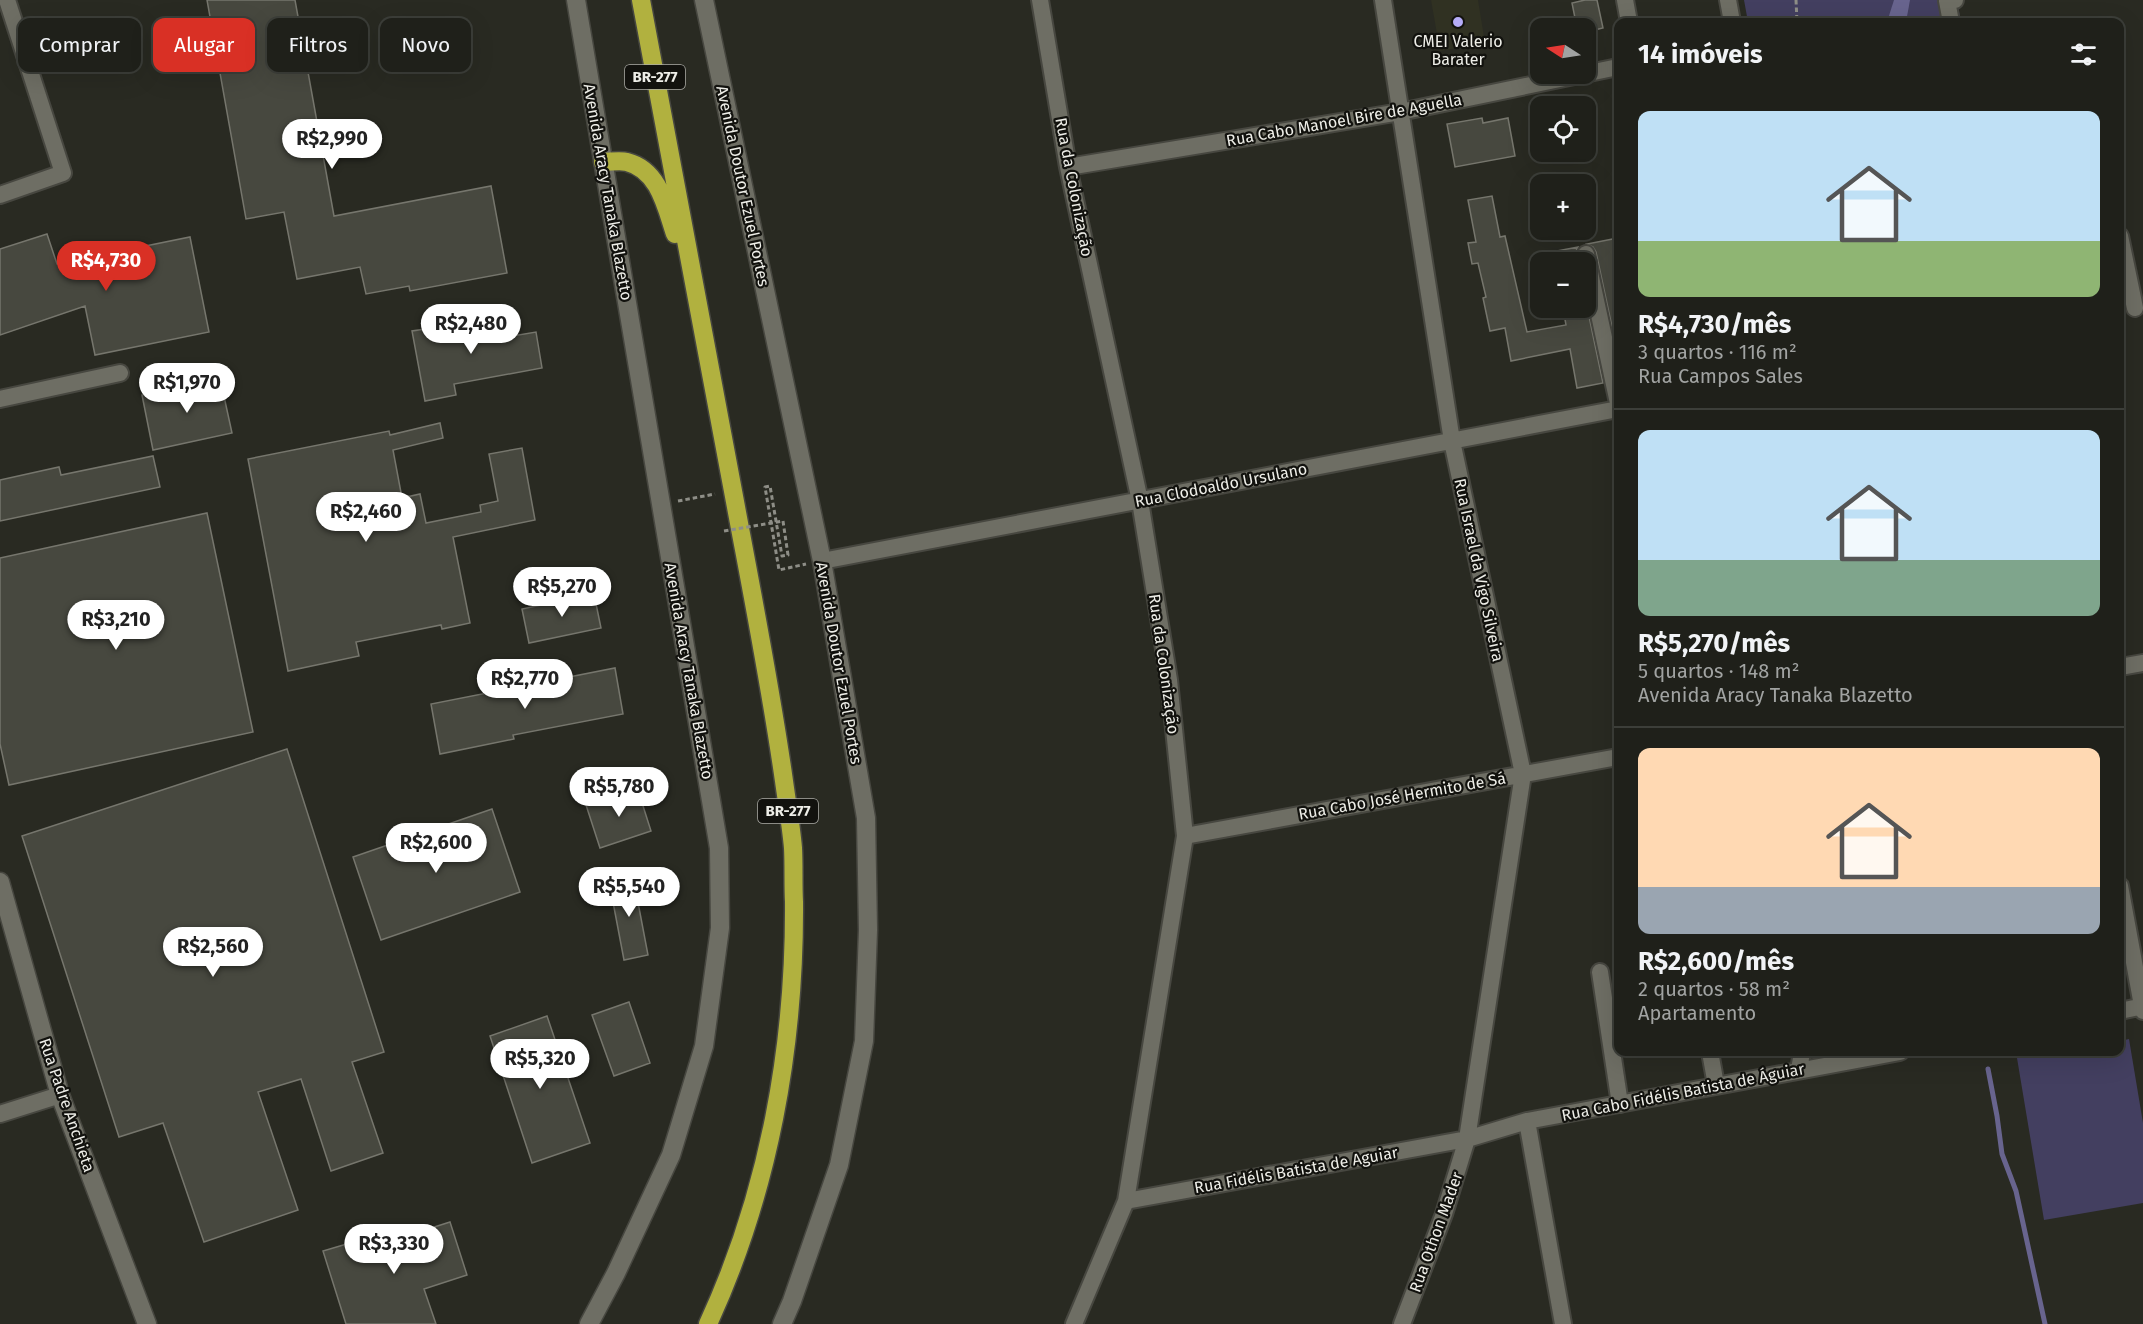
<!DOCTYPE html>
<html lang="pt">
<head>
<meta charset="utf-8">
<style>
	:root { --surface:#1f201a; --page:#2c2d27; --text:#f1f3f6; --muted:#a1a3a2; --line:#3c3e39; --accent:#d93025 }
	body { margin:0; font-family:"Fira Sans",sans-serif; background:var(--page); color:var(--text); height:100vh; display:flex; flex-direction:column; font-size:22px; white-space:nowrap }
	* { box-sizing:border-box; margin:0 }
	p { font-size:20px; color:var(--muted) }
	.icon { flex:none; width:33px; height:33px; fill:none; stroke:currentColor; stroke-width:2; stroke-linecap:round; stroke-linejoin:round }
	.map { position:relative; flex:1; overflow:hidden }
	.drawer { position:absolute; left:1614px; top:18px; width:510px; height:1038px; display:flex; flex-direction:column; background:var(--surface); border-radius:12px; box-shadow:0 6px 24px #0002,0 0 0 2px var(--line) }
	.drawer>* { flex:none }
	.top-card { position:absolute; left:18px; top:18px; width:570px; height:54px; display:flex; gap:12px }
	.needle { width:39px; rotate:282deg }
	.tools { position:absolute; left:1530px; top:18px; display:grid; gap:12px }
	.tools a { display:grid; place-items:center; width:66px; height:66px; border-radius:12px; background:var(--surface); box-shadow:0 6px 24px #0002,0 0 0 2px var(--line); font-size:30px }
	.price { position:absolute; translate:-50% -51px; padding:0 14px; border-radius:21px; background:#fff; color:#222; font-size:20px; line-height:39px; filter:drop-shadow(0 2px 3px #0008) }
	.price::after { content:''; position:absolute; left:50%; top:36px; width:18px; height:14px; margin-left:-9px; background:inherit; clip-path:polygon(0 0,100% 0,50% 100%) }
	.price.selected { background:var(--accent); color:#fff }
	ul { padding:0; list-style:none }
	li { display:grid; align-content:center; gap:12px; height:318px; padding:0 24px }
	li+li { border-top:2px solid var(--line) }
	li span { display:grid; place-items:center; height:186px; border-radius:12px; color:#555 }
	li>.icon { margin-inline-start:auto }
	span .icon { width:108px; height:108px; fill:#fffc; stroke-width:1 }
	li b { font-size:26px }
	h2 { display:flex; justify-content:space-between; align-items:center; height:72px; padding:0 24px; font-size:26px }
	.pill { padding:0 21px; border-radius:12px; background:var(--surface); box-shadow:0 6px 24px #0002,0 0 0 2px var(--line); font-size:21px; line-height:54px }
	.pill.selected { background:var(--accent); color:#fff }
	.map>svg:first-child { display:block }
	.built { fill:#303122 }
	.green { fill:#433f60 }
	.water { fill:#68648e }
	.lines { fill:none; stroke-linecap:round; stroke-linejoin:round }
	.stream { stroke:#68648e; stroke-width:5 }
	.building { fill:#47483f; stroke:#76766d; stroke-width:1.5 }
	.street-casing { stroke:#474740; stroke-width:20 }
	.secondary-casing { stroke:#474740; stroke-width:21 }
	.highway-casing { stroke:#474740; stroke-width:21 }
	.path { stroke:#8e8e87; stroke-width:3; stroke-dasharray:4.5 3; stroke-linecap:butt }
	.street { stroke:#6e6e64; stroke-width:16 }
	.secondary { stroke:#6e6e64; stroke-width:18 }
	.highway { stroke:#b1b13f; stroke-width:18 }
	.path-bridge { stroke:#8e8e87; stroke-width:3; stroke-dasharray:4.5 3; stroke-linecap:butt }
	.poi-dot { fill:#b5acf8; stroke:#12120e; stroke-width:2 }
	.labels { text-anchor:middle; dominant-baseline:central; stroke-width:4.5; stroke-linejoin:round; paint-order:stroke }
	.shield { fill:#12120e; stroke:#acaca7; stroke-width:1.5 }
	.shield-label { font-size:15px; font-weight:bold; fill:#eeeee8 }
	.poi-label { font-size:16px; fill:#eeeee8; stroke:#12120e }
	.street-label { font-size:16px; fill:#eeeee8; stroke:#12120e }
</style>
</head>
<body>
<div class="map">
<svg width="2143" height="1324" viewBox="0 0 2143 1324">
	<rect width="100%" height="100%" fill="#292a22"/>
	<!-- built -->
	<path class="built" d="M1431,0H1478L1485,43L1440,51Z"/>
	<!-- green -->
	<path class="green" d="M1744,0H1957L1961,22H1748Z
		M2129,1039L2143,1123V1203L2044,1220L2017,1058L2055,1052H2120V1041Z"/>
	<!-- water -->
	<path class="water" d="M1894,0H1910L1906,22H1887Z"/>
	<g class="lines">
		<!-- stream -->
		<path class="stream" d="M1988,1069L1997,1116L2002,1154L2016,1191L2045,1324"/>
	</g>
	<!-- building -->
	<path class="building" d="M207,0H295L334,216L491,186L507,273L410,291L409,286L366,294L360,267L297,279L284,212L246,219Z
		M1585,0H1597L1603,28L1586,32V28H1577L1572,3Z
		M1482,118L1483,123L1508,118L1515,156L1455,167L1447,124Z
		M1492,196L1500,237L1505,236L1527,332L1566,325L1563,308H1586V302L1603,383L1577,388L1570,349L1511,361L1505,328L1490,331L1483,298L1486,297L1478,263L1472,264L1468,243L1476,242L1468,200Z
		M47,234L57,264L190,237L209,332L95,355L85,306L0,335V249Z
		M1618,238V355L1596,252L1593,247L1587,244Z
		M1578,247L1576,251L1577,262H1536L1535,255Z
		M502,318L506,337L536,332L542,368L454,384L456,395L425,401L412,331Z
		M220,378L232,433L153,450L142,395Z
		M440,423L443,438L393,450L402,498L420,494L426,523L481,512L480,505L498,501L489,454L522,448L535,520L453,537L470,623L442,629L441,625L356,642L359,656L288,671L248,459L389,431L390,435Z
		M153,456L160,487L0,521V480L59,467L61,475Z
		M207,513L253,732L9,785L0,744V558Z
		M594,594L601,628L529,643L522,609Z
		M615,668L623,714L513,735L514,739L440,754L431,704Z
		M287,749L384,1052L352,1062L383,1153L331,1171L301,1079L258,1092L298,1210L204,1242L163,1123L119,1137L22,836Z
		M637,787L651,831L600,848L586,805Z
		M492,809L520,892L381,940L353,857Z
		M633,876L648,955L624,960L609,881Z
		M629,1002L650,1063L614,1076L592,1015Z
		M547,1016L590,1143L532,1163L490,1036Z
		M450,1222L467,1275L424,1289L436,1324H346L323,1251L404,1227L406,1236Z"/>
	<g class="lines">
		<!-- street casing -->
		<g class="street-casing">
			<path id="street" d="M1040,0L1068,167L1140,501L1169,680L1185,836L1126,1201L1074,1324
				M1383,0L1452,441L1523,774L1467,1139L1444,1214L1402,1324
				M1625,0L1629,22
				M1728,0L1732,22
				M1951,22L1947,1L1955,0
				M1068,167L1400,112L1618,67
				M0,195L63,173L7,0
				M2120,236L2135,308
				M1586,254L1618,403
				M0,399L120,373
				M822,561L1618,409
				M2120,667L2143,663
				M1185,836L1618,757
				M2120,886L2143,1011
				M1600,972L1620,1104
				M2120,1011L2143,1006
				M1710,1052L1716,1085
				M1799,1070L1802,1052
				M0,1114L60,1095
				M1527,1121L1563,1324
				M1126,1201L1467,1139L1527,1121L1900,1052"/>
		</g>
		<!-- secondary casing -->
		<g class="secondary-casing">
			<path id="secondary" d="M576,0L719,848L720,928L704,1046L671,1155L616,1273L589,1324
				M704,0L822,561L866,818L868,930L864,1041L839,1165L792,1301L782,1324
				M0,882L60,1095L147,1324"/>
		</g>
		<!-- highway casing -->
		<g class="highway-casing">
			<path id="highway" d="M641,0C672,169 705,338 736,507C753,598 771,689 784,781C787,803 791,825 793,848C794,866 793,884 794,902C795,1046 769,1192 708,1324
				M603,162C611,162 620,160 627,162C659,170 666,207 675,234"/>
		</g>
		<!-- path -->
		<path class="path" d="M1796,0L1797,22
			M678,501L715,494
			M783,521L788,555L782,556L770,486L765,487L779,570L806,564"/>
		<!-- street -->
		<use href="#street" class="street"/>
		<!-- secondary -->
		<use href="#secondary" class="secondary"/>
		<!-- highway -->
		<use href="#highway" class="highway"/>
		<!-- path-bridge -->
		<path class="path-bridge" d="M724,531L783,521"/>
	</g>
	<!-- markers -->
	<circle class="poi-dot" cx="1458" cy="22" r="6"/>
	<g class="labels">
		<!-- shield labels -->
		<g class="shield">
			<rect x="625" y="65" width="60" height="24" rx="4.5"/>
			<rect x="758" y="799" width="60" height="24" rx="4.5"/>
		</g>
		<g class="shield-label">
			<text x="655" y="77">BR-277</text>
			<text x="788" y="811">BR-277</text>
		</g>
		<!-- poi labels -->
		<g class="poi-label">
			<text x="1458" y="41">CMEI Valerio<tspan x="1458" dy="18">Barater</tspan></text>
		</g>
		<!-- street labels -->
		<g class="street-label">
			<text transform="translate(1344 120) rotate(-10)">Rua Cabo Manoel Bire de Aguella</text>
			<text transform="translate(743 186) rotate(78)">Avenida Doutor Ezuel Portes</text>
			<text transform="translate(1074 187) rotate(79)">Rua da Colonização</text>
			<text transform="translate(608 192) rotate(80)">Avenida Aracy Tanaka Blazetto</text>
			<text transform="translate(1221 485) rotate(-11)">Rua Clodoaldo Ursulano</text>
			<text transform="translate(1479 570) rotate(78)">Rua Israel da Vigo Silveira</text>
			<text transform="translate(839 663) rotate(80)">Avenida Doutor Ezuel Portes</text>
			<text transform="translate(1164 664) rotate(82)">Rua da Colonização</text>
			<text transform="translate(689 671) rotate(80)">Avenida Aracy Tanaka Blazetto</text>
			<text transform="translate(1402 796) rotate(-10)">Rua Cabo José Hermito de Sá</text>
			<text transform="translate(1683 1092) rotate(-11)">Rua Cabo Fidélis Batista de Águiar</text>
			<text transform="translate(67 1105) rotate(71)">Rua Padre Anchieta</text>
			<text transform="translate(1296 1170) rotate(-10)">Rua Fidélis Batista de Aguiar</text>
			<text transform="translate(1436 1232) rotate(-70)">Rua Othon Mader</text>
		</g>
	</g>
</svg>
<div class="tools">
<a><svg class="needle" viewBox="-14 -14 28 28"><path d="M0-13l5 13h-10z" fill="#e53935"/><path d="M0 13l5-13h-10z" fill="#a1a3a2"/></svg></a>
<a><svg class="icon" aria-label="locate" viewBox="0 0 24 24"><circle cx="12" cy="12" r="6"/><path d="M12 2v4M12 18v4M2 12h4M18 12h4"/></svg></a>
<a>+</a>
<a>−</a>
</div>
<b class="price" style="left:332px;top:170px">R$2,990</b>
<b class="price selected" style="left:106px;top:292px">R$4,730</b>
<b class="price" style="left:471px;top:355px">R$2,480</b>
<b class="price" style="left:187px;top:414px">R$1,970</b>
<b class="price" style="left:366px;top:543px">R$2,460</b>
<b class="price" style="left:562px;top:618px">R$5,270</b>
<b class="price" style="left:116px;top:651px">R$3,210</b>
<b class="price" style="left:525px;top:710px">R$2,770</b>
<b class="price" style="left:619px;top:818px">R$5,780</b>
<b class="price" style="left:436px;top:874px">R$2,600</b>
<b class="price" style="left:629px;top:918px">R$5,540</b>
<b class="price" style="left:213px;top:978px">R$2,560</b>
<b class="price" style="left:540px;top:1090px">R$5,320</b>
<b class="price" style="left:394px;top:1275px">R$3,330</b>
<div class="top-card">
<a class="pill">Comprar</a>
<a class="pill selected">Alugar</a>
<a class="pill">Filtros</a>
<a class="pill">Novo</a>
</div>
<section class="drawer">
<h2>14 imóveis<svg class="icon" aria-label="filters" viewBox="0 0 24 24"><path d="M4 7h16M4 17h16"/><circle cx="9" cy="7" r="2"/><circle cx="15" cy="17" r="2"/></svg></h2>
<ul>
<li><span style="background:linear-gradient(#bfe0f5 70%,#8fb573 0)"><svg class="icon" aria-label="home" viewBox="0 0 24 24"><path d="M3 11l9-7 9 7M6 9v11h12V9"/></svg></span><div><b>R$4,730/mês</b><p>3 quartos · 116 m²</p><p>Rua Campos Sales</p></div></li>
<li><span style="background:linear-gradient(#bfe0f5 70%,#7fa58c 0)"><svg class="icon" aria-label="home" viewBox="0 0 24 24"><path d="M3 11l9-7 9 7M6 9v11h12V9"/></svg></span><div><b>R$5,270/mês</b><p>5 quartos · 148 m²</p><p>Avenida Aracy Tanaka Blazetto</p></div></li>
<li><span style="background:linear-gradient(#ffd9b3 75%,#9aa5b1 0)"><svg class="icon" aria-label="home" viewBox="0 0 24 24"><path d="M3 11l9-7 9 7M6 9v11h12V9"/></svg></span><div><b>R$2,600/mês</b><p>2 quartos · 58 m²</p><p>Apartamento</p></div></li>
</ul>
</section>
</div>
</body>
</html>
